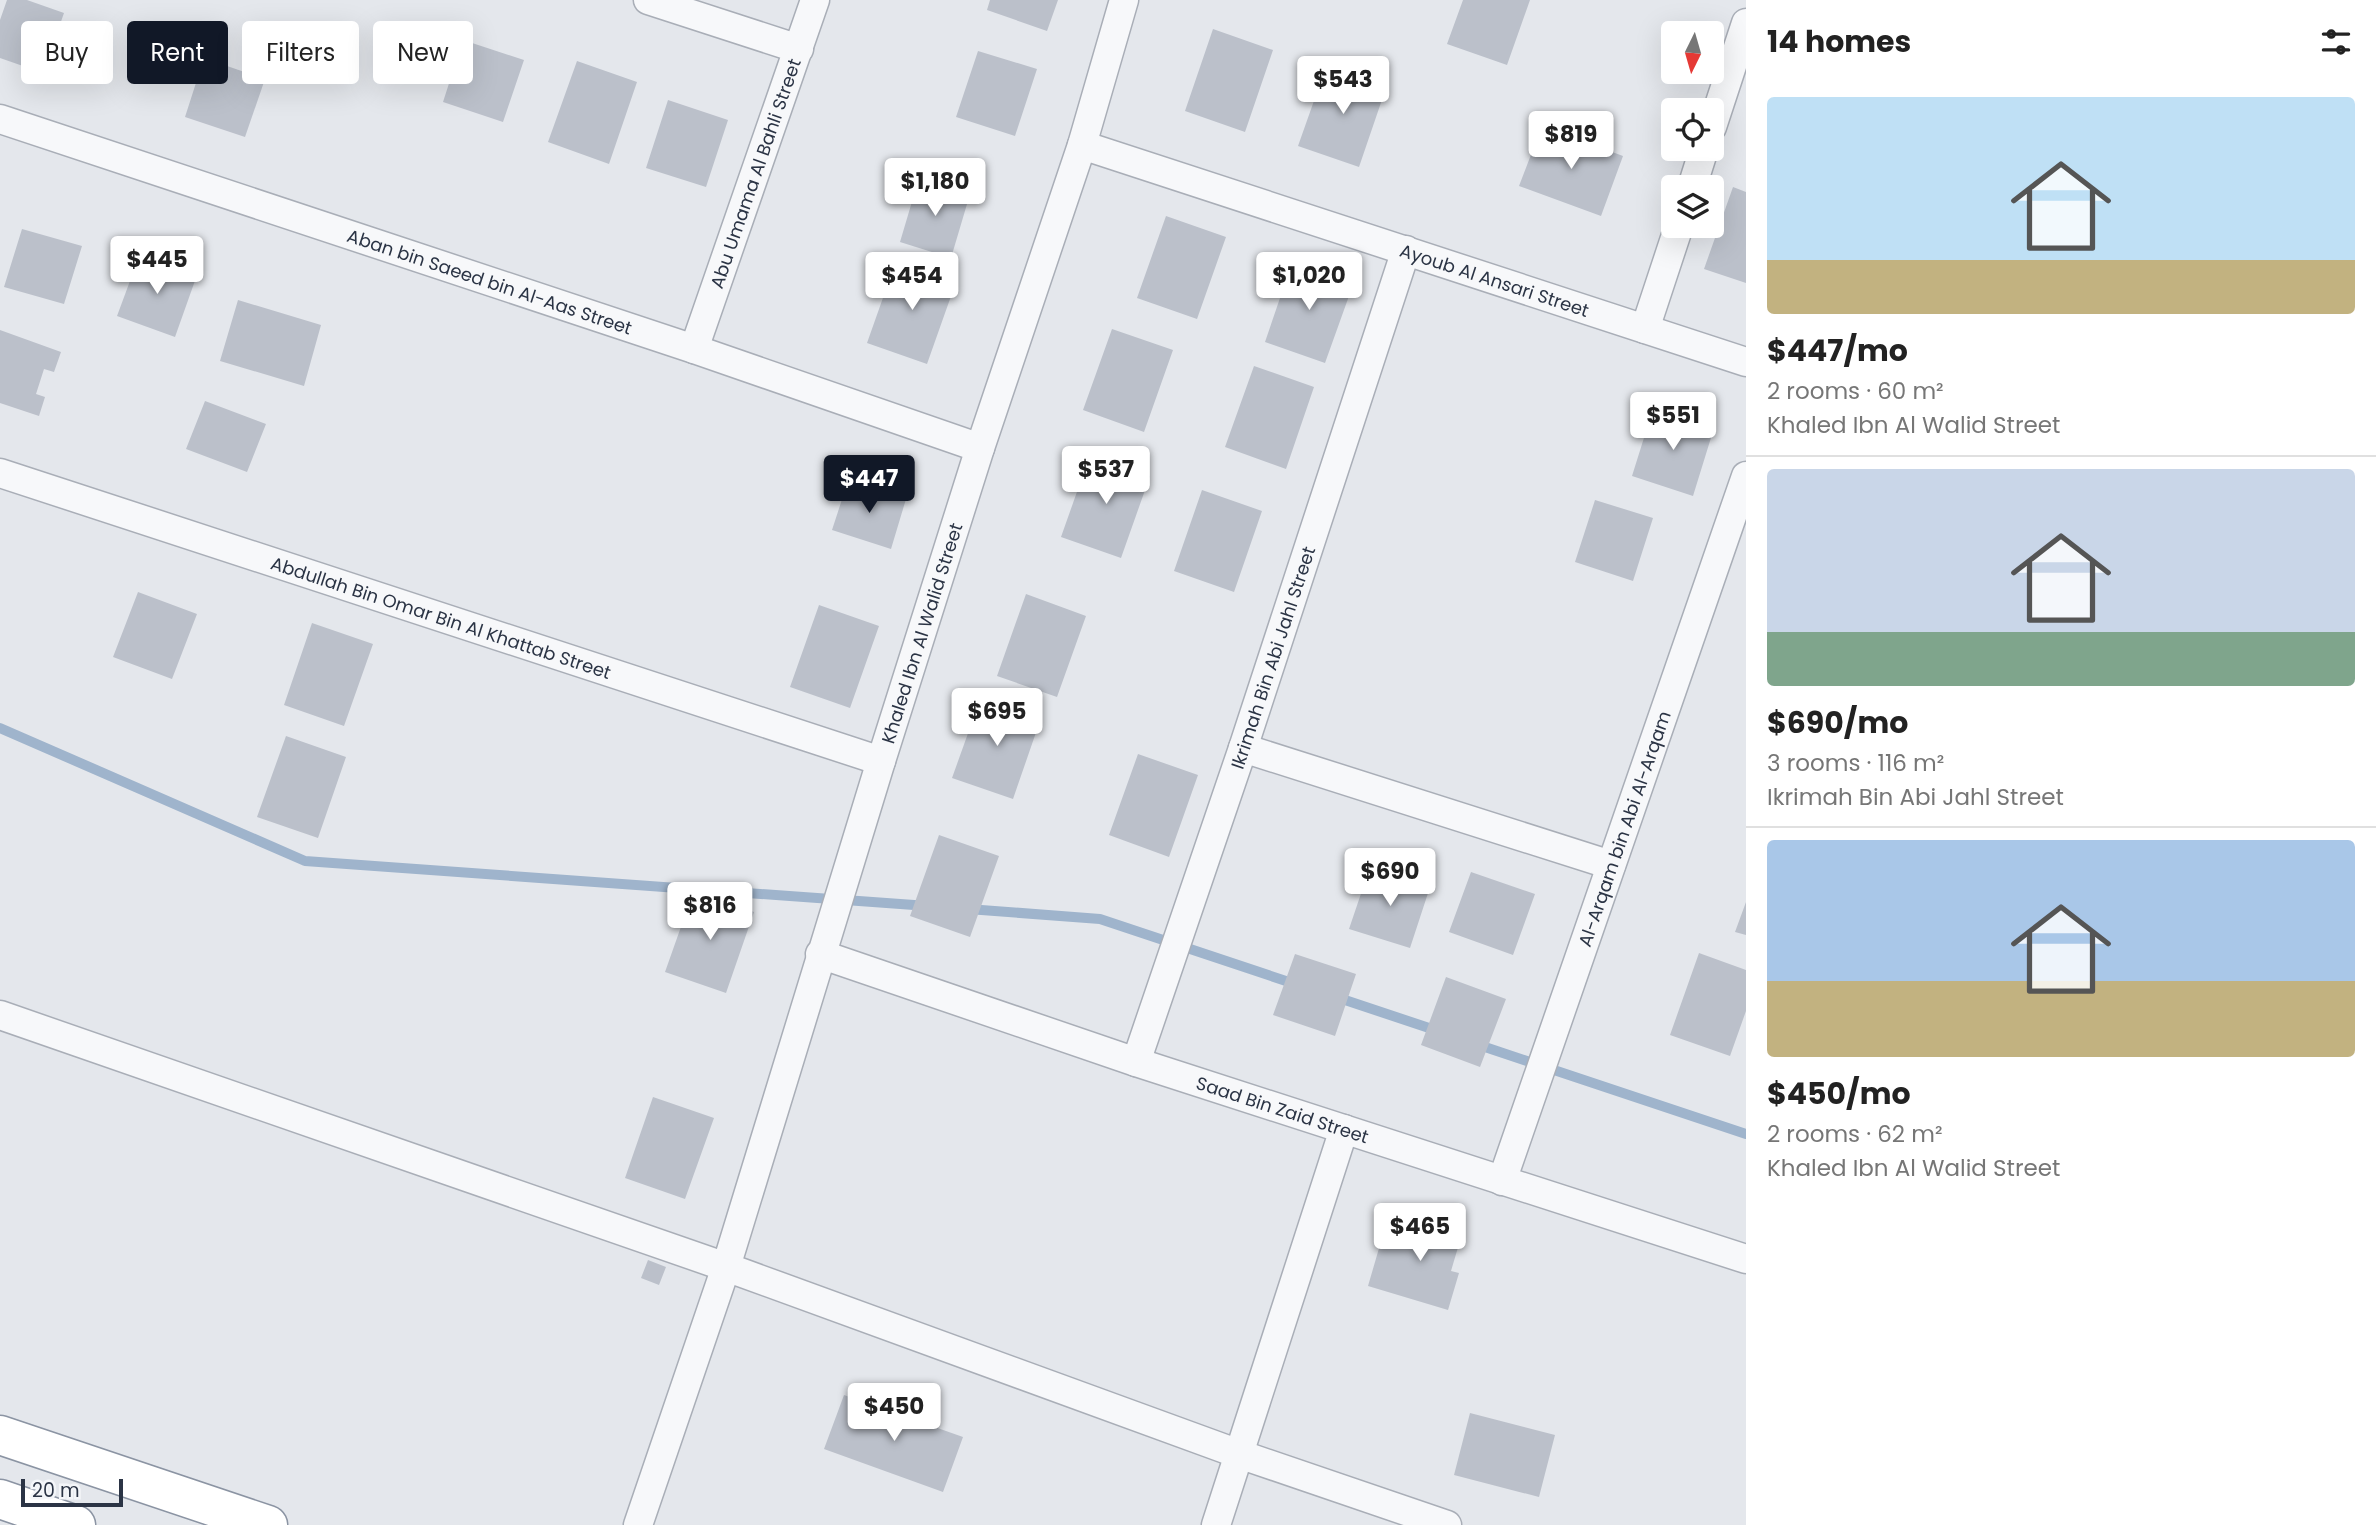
<!DOCTYPE html>
<html lang="en">
<head>
<meta charset="utf-8">
<style>
	:root { --surface:#fff; --page:#f6f6f6; --text:#222; --muted:#767676; --line:#e0e0e0; --accent:#111827 }
	body { margin:0; font-family:Poppins,sans-serif; background:var(--page); color:var(--text); height:100vh; display:flex; flex-direction:column; font-size:26px; white-space:nowrap }
	* { box-sizing:border-box; margin:0 }
	p { font-size:23px; color:var(--muted) }
	.icon { flex:none; width:38px; height:38px; fill:none; stroke:currentColor; stroke-width:2; stroke-linecap:round; stroke-linejoin:round }
	.map { position:relative; flex:1; overflow:hidden }
	.drawer { display:flex; flex-direction:column; background:var(--surface); width:630px }
	.drawer>* { flex:none }
	.hud { position:absolute; left:21px; top:21px; width:665px; height:63px; display:flex; gap:14px }
	.needle { width:46px; rotate:185deg }
	.fabs { position:absolute; left:1661px; top:21px; display:grid; gap:14px }
	.fabs a { display:grid; place-items:center; width:63px; height:63px; border-radius:7px; background:var(--surface); box-shadow:0 7px 28px #0002; font-size:35px }
	.scale { position:absolute; left:21px; bottom:18px; width:102px; box-sizing:border-box; padding-left:7px; border:4px solid #2b3445; border-top:0; font-size:19px; line-height:24px; white-space:nowrap; color:#2b3445; -webkit-text-stroke:5px #f4f6f9; paint-order:stroke }
	.price { position:absolute; translate:-50% -60px; padding:0 16px; border-radius:7px; background:#fff; color:#222; font-size:23px; line-height:46px; filter:drop-shadow(0 2px 4px #0008) }
	.price::after { content:''; position:absolute; left:50%; top:42px; width:21px; height:16px; margin-left:-10px; background:inherit; clip-path:polygon(0 0,100% 0,50% 100%) }
	.price.on { background:var(--accent); color:#fff }
	ul { padding:0; list-style:none }
	li { display:grid; align-content:center; gap:14px; height:371px; padding:0 21px }
	li+li { border-top:2px solid var(--line) }
	li span { display:grid; place-items:center; height:217px; border-radius:7px; color:#555 }
	li>.icon { margin-inline-start:auto }
	span .icon { width:126px; height:126px; fill:#fffc; stroke-width:1 }
	li b { font-size:30px }
	h2 { display:flex; justify-content:space-between; align-items:center; height:84px; padding:0 21px; font-size:30px }
	.chip { padding:0 24px; border-radius:7px; background:var(--surface); box-shadow:0 7px 28px #0002; font-size:24px; line-height:63px }
	.chip.on { background:var(--accent); color:#fff }
	main { display:flex; flex:1; min-height:0 }
	.map>svg:first-child { display:block }
	.lines { fill:none; stroke-linecap:round; stroke-linejoin:round }
	.stream { stroke:#9fb4cc; stroke-width:10 }
	.building { fill:#bbc0ca }
	.street-casing { stroke:#a9aeb7; stroke-width:31 }
	.highway-casing { stroke:#8b94a3; stroke-width:41 }
	.street { stroke:#f7f8fa; stroke-width:28 }
	.highway { stroke:#fff; stroke-width:38 }
	.labels { text-anchor:middle; dominant-baseline:central; stroke-width:5; stroke-linejoin:round; paint-order:stroke }
	.street-label { font-size:18px; fill:#2b3445; stroke:#f4f6f9 }
</style>
</head>
<body>
<main>
<div class="map">
<svg width="1746" height="1525" viewBox="0 0 1746 1525">
	<rect width="100%" height="100%" fill="#e4e7ec"/>
	<g class="lines">
		<!-- stream -->
		<path class="stream" d="M0,728L305,861L928,906
			M968,909L1100,919L1298,985
			M1333,996L1441,1032
			M1476,1044L1746,1134"/>
	</g>
	<!-- building -->
	<path class="building" d="M7,0H27L64,13L43,73L0,58V20Z
		M990,0H1058L1047,31L987,10Z
		M1463,0H1530L1507,65L1447,44Z
		M1213,29L1273,50L1245,132L1185,111Z
		M463,40L524,60L503,122L443,102Z
		M978,51L1037,69L1015,136L956,117Z
		M204,58L265,79L245,137L185,117Z
		M577,61L637,82L609,164L548,142Z
		M1327,64L1387,85L1359,167L1298,146Z
		M668,100L728,120L706,187L646,168Z
		M1542,126L1623,156L1601,216L1519,186Z
		M919,178L970,194L951,258L900,242Z
		M1733,187L1746,192V283L1704,269Z
		M1166,216L1226,237L1197,319L1137,298Z
		M22,229L82,246L64,304L4,287Z
		M140,254L197,275L175,337L117,316Z
		M1293,260L1354,282L1325,363L1265,342Z
		M896,261L956,282L927,364L867,343Z
		M238,300L321,325L304,386L220,361Z
		M1112,329L1173,350L1144,432L1083,410Z
		M0,330L61,352L54,372L44,369L36,394L45,397L39,416L0,403Z
		M1254,366L1314,387L1286,469L1225,447Z
		M205,401L266,424L247,472L186,449Z
		M1653,409L1714,428L1693,496L1632,476Z
		M1090,455L1150,476L1121,558L1061,537Z
		M848,481L906,499L891,549L832,530Z
		M1202,490L1262,511L1234,592L1174,571Z
		M1595,500L1653,518L1633,581L1575,562Z
		M138,592L197,614L172,679L113,657Z
		M1026,594L1086,616L1057,697L997,676Z
		M819,605L879,626L850,708L790,687Z
		M312,623L373,644L344,726L284,705Z
		M981,697L1041,718L1013,799L952,778Z
		M286,736L346,757L318,838L257,817Z
		M1138,754L1198,775L1169,857L1109,835Z
		M939,835L999,856L970,937L910,916Z
		M1370,867L1430,887L1410,948L1349,929Z
		M1471,872L1535,894L1513,955L1449,932Z
		M694,890L754,912L726,993L665,972Z
		M1746,902V935L1735,932Z
		M1699,953L1746,970V1011L1730,1056L1670,1035Z
		M1295,954L1356,974L1335,1036L1273,1015Z
		M1446,977L1506,999L1480,1067L1421,1045Z
		M653,1097L714,1118L685,1199L625,1178Z
		M1433,1217L1464,1227L1451,1271L1459,1273L1448,1310L1368,1286L1382,1238L1393,1241L1397,1228L1408,1231L1412,1220L1430,1226Z
		M648,1260L666,1267L659,1285L641,1278Z
		M844,1395L963,1437L943,1492L824,1449Z
		M1470,1413L1555,1435L1539,1497L1454,1475Z"/>
	<g class="lines">
		<!-- street casing -->
		<g class="street-casing">
			<g id="street">
				<path d="M648,0L799,49"/>
				<path id="s1" d="M0,119L694,349L980,448"/>
				<path d="M1712,127L1746,23"/>
				<path id="s2" d="M1082,145L1746,362"/>
				<path d="M1692,187L1704,149"/>
				<path d="M1645,329L1679,226"/>
				<path id="s3" d="M694,349L815,0"/>
				<path id="s4" d="M0,473L881,761"/>
				<path d="M1243,748L1611,865"/>
				<path id="s5" d="M820,954L1136,1062L1746,1259"/>
				<path d="M0,1015L726,1267L1239,1454L1447,1525"/>
				<path id="s6" d="M1136,1062L1243,748L1406,250"/>
				<path id="s7" d="M1502,1181L1746,476"/>
				<path id="s8" d="M638,1525L726,1267L881,761L980,448L1082,145L1124,0"/>
				<path d="M1216,1525L1344,1129"/>
			</g>
		</g>
		<!-- highway casing -->
		<g class="highway-casing">
			<path id="highway" d="M0,1435L268,1525
				M0,1499L76,1525"/>
		</g>
		<!-- street -->
		<use href="#street" class="street"/>
		<!-- highway -->
		<use href="#highway" class="highway"/>
	</g>
	<g class="labels">
		<!-- street labels -->
		<g class="street-label">
			<text stroke="none"><textPath href="#s3" startOffset="186">Abu Umama Al Bahli Street</textPath></text>
			<text stroke="none"><textPath href="#s2" startOffset="434">Ayoub Al Ansari Street</textPath></text>
			<text stroke="none"><textPath href="#s1" startOffset="516">Aban bin Saeed bin Al-Aas Street</textPath></text>
			<text stroke="none"><textPath href="#s4" startOffset="464">Abdullah Bin Omar Bin Al Khattab Street</textPath></text>
			<text stroke="none"><textPath href="#s8" startOffset="936">Khaled Ibn Al Walid Street</textPath></text>
			<text stroke="none"><textPath href="#s6" startOffset="427">Ikrimah Bin Abi Jahl Street</textPath></text>
			<text stroke="none"><textPath href="#s7" startOffset="373">Al-Arqam bin Abi Al-Arqam</textPath></text>
			<text stroke="none"><textPath href="#s5" startOffset="488">Saad Bin Zaid Street</textPath></text>
		</g>
	</g>
</svg>
<div class="fabs">
<a><svg class="needle" viewBox="-14 -14 28 28"><path d="M0-13l5 13h-10z" fill="#e53935"/><path d="M0 13l5-13h-10z" fill="#767676"/></svg></a>
<a><svg class="icon" aria-label="locate" viewBox="0 0 24 24"><circle cx="12" cy="12" r="6"/><path d="M12 2v4M12 18v4M2 12h4M18 12h4"/></svg></a>
<a><svg class="icon" aria-label="layers" viewBox="0 0 24 24"><path d="M12 4l9 5-9 5-9-5zM3 14l9 5 9-5"/></svg></a>
</div>
<div class="scale">20 m</div>
<b class="price" style="left:1343px;top:116px">$543</b>
<b class="price" style="left:1571px;top:171px">$819</b>
<b class="price" style="left:935px;top:218px">$1,180</b>
<b class="price" style="left:157px;top:296px">$445</b>
<b class="price" style="left:912px;top:312px">$454</b>
<b class="price" style="left:1309px;top:312px">$1,020</b>
<b class="price" style="left:1673px;top:452px">$551</b>
<b class="price" style="left:1106px;top:506px">$537</b>
<b class="price on" style="left:869px;top:515px">$447</b>
<b class="price" style="left:997px;top:748px">$695</b>
<b class="price" style="left:1390px;top:908px">$690</b>
<b class="price" style="left:710px;top:942px">$816</b>
<b class="price" style="left:1420px;top:1263px">$465</b>
<b class="price" style="left:894px;top:1443px">$450</b>
<div class="hud">
<a class="chip">Buy</a>
<a class="chip on">Rent</a>
<a class="chip">Filters</a>
<a class="chip">New</a>
</div>
</div>
<section class="drawer">
<h2>14 homes<svg class="icon" aria-label="filters" viewBox="0 0 24 24"><path d="M4 7h16M4 17h16"/><circle cx="9" cy="7" r="2"/><circle cx="15" cy="17" r="2"/></svg></h2>
<ul>
<li><span style="background:linear-gradient(#bfe0f5 75%,#c2b280 0)"><svg class="icon" aria-label="home" viewBox="0 0 24 24"><path d="M3 11l9-7 9 7M6 9v11h12V9"/></svg></span><div><b>$447/mo</b><p>2 rooms · 60 m²</p><p>Khaled Ibn Al Walid Street</p></div></li>
<li><span style="background:linear-gradient(#c9d6e8 75%,#7fa58c 0)"><svg class="icon" aria-label="home" viewBox="0 0 24 24"><path d="M3 11l9-7 9 7M6 9v11h12V9"/></svg></span><div><b>$690/mo</b><p>3 rooms · 116 m²</p><p>Ikrimah Bin Abi Jahl Street</p></div></li>
<li><span style="background:linear-gradient(#a9c7e8 65%,#c2b280 0)"><svg class="icon" aria-label="home" viewBox="0 0 24 24"><path d="M3 11l9-7 9 7M6 9v11h12V9"/></svg></span><div><b>$450/mo</b><p>2 rooms · 62 m²</p><p>Khaled Ibn Al Walid Street</p></div></li>
</ul>
</section>
</main>
</body>
</html>
